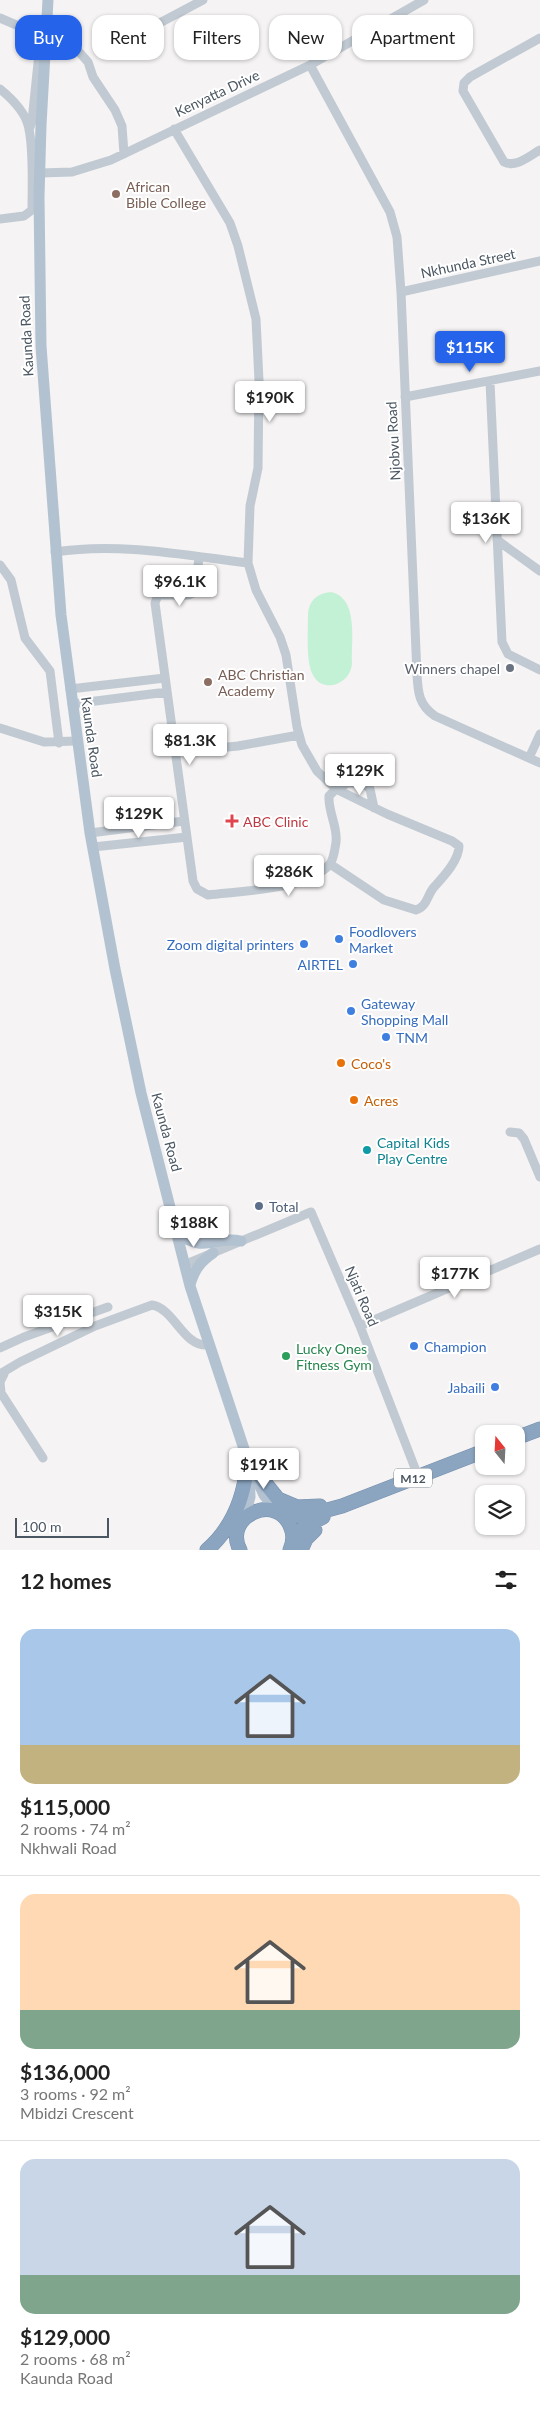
<!DOCTYPE html>
<html lang="en">
<head>
<meta charset="utf-8">
<style>
	:root { --surface:#fff; --page:#f2f2f2; --text:#222; --muted:#767676; --line:#e0e0e0; --accent:#2563eb }
	body { margin:0; font-family:Lato,sans-serif; background:var(--page); color:var(--text); height:100vh; display:flex; flex-direction:column; font-size:19px; white-space:nowrap }
	* { box-sizing:border-box; margin:0 }
	p { font-size:16px; color:var(--muted) }
	.icon { flex:none; width:28px; height:28px; fill:none; stroke:currentColor; stroke-width:2; stroke-linecap:round; stroke-linejoin:round }
	.map { position:relative; height:1550px; overflow:hidden }
	.panel { display:flex; flex-direction:column; background:var(--surface); flex:1 }
	.panel>* { flex:none }
	.hud { position:absolute; left:15px; top:15px; width:510px; height:45px; display:flex; gap:10px }
	.needle { width:32px; rotate:342deg }
	.fabs { position:absolute; left:475px; top:1425px; display:grid; gap:10px }
	.fabs a { display:grid; place-items:center; width:50px; height:50px; border-radius:10px; background:var(--surface); box-shadow:0 1px 4px #0004; font-size:25px }
	.scale { position:absolute; left:15px; bottom:12px; width:94px; box-sizing:border-box; padding-left:5px; border:2px solid #4a5661; border-top:0; font-size:14px; line-height:18px; white-space:nowrap; color:#4a5661; -webkit-text-stroke:4px #fff; paint-order:stroke }
	.price { position:absolute; translate:-50% -42px; padding:0 11px; border-radius:5px; background:#fff; color:#222; font-size:16px; line-height:32px; filter:drop-shadow(0 1px 2px #0008) }
	.price::after { content:''; position:absolute; left:50%; top:30px; width:15px; height:11px; margin-left:-8px; background:inherit; clip-path:polygon(0 0,100% 0,50% 100%) }
	.price.active { background:var(--accent); color:#fff }
	ul { padding:0; list-style:none }
	li { display:grid; align-content:center; gap:10px; height:265px; padding:0 20px }
	li+li { border-top:1px solid var(--line) }
	li span { display:grid; place-items:center; height:155px; border-radius:15px; color:#555 }
	li>.icon { margin-inline-start:auto }
	span .icon { width:90px; height:90px; fill:#fffc; stroke-width:1 }
	li b { font-size:21px }
	h2 { display:flex; justify-content:space-between; align-items:center; height:60px; padding:0 20px; font-size:21px }
	.pill { padding:0 18px; border-radius:15px; background:var(--surface); box-shadow:0 1px 4px #0004; font-size:18px; line-height:45px }
	.pill.active { background:var(--accent); color:#fff }
	.map>svg:first-child { display:block }
	.green { fill:#c3f1d5 }
	.lines { fill:none; stroke-linecap:round; stroke-linejoin:round }
	.highway-casing { stroke:#7690ad; stroke-width:15 }
	.minor { stroke:#c1cad2; stroke-width:9 }
	.major { stroke:#b3c2d1; stroke-width:11 }
	.highway { stroke:#8ba5c1; stroke-width:14 }
	.education-dot { fill:#8d6e63; stroke:#fff; stroke-width:2 }
	.worship-dot { fill:#6b7280; stroke:#fff; stroke-width:2 }
	.health-dot { fill:#e0444e; stroke:#fff; stroke-width:2 }
	.shop-dot { fill:#3f7fe0; stroke:#fff; stroke-width:2 }
	.food-dot { fill:#e8710a; stroke:#fff; stroke-width:2 }
	.culture-dot { fill:#0f9aa8; stroke:#fff; stroke-width:2 }
	.service-dot { fill:#5c6f8a; stroke:#fff; stroke-width:2 }
	.leisure-dot { fill:#2e9e5b; stroke:#fff; stroke-width:2 }
	.labels { text-anchor:middle; dominant-baseline:central; stroke-width:4; stroke-linejoin:round; paint-order:stroke }
	.shield { fill:#fff; stroke:#808990; stroke-width:1 }
	.shield-label { font-size:12px; font-weight:bold; fill:#4a5661 }
	.street-label { font-size:14px; fill:#4a5661; stroke:#fff }
	.education-label { font-size:14px; fill:#785e54; stroke:#fff; text-anchor:start }
	.worship-label { font-size:14px; fill:#5b616d; stroke:#fff; text-anchor:end }
	.health-label { font-size:14px; fill:#be3a42; stroke:#fff; text-anchor:start }
	.shop-label { font-size:14px; fill:#366cbe; stroke:#fff; text-anchor:start }
	.food-label { font-size:14px; fill:#c56008; stroke:#fff; text-anchor:start }
	.culture-label { font-size:14px; fill:#0d838f; stroke:#fff; text-anchor:start }
	.service-label { font-size:14px; fill:#4e5e75; stroke:#fff; text-anchor:start }
	.leisure-label { font-size:14px; fill:#27864d; stroke:#fff; text-anchor:start }
</style>
</head>
<body>
<div class="map">
<svg width="540" height="1550" viewBox="0 0 540 1550">
	<rect width="100%" height="100%" fill="#f5f3f3"/>
	<!-- green -->
	<path class="green" d="M331,592C359,598 351,641 352,663C351,685 321,695 312,673C306,659 308,630 308,614C309,601 317,593 331,592Z"/>
	<g class="lines">
		<!-- highway casing -->
		<g class="highway-casing">
			<path id="highway" d="M516,1438L540,1429
				M250,1464L278,1499L297,1507L320,1506
				M283,1515L305,1516L342,1506L484,1451
				M293,1541L304,1527L323,1517
				M207,1550C232,1528 244,1498 247,1465
				M240,1550C222,1516 278,1491 291,1528C294,1535 293,1543 290,1550
				M301,1550L306,1539L315,1530"/>
		</g>
		<!-- minor -->
		<path class="minor" d="M0,18L28,30L61,39L79,52L88,62L93,77L115,110L122,126L124,154
			M154,26L203,0
			M540,38L470,77L464,83L463,91L504,162C516,168 529,156 540,150
			M310,65L390,212L397,237L401,292L417,675C418,693 419,705 435,716L540,763
			M0,89C11,98 24,111 28,125C34,146 32,187 32,210L24,216L0,219
			M174,129L230,223L238,246L256,319L259,381L258,468L250,506L248,563L256,590L280,637L286,655L297,727L302,745L317,771L336,789L387,814L452,841L459,846C459,860 444,876 435,886C427,894 428,906 416,910L384,900L330,864
			M29,130L32,121L41,34
			M40,173L72,172L111,160L310,65L424,0
			M401,292L540,261
			M490,382L502,642L508,654L540,670
			M405,397L540,371
			M497,540L540,571
			M55,552C118,542 184,555 248,563
			M199,557L195,592L189,595H158L155,603L193,881L197,889L208,895C240,891 308,890 330,864C334,858 335,849 336,842C338,827 328,812 329,796L336,789
			M0,565L11,580L25,638L50,671L59,743
			M70,689L165,678
			M72,704L167,692
			M0,728L44,742L77,741
			M176,752L238,746L299,735
			M529,758L540,734
			M338,790L347,783H363L370,789L374,808
			M90,833L184,821
			M93,847L187,837
			M510,1132L519,1133L524,1139L540,1177
			M184,1265L311,1212L360,1326L418,1476
			M360,1326L540,1249
			M0,1348L24,1337L108,1307
			M0,1374L20,1362L95,1326L152,1305C175,1309 183,1347 208,1345
			M4,1374L0,1382L1,1393L43,1458"/>
		<!-- major -->
		<path class="major" d="M48,0L41,125L39,197L41,346L61,615L90,833L115,969L141,1093L190,1286L247,1458L264,1495L277,1511
			M178,1234C207,1254 214,1235 241,1241
			M190,1285C194,1270 200,1262 213,1253
			M244,1518L250,1497L249,1472"/>
		<!-- highway -->
		<use href="#highway" class="highway"/>
	</g>
	<!-- markers -->
	<g class="education-dot">
		<circle cx="116" cy="194" r="5"/>
		<circle cx="208" cy="682" r="5"/>
	</g>
	<circle class="worship-dot" cx="510" cy="668" r="5"/>
	<path class="health-dot" d="M229.5 813.5h5v5h5v5h-5v5h-5v-5h-5v-5h5z"/>
	<g class="shop-dot">
		<circle cx="339" cy="939" r="5"/>
		<circle cx="304" cy="944" r="5"/>
		<circle cx="353" cy="964" r="5"/>
		<circle cx="351" cy="1011" r="5"/>
		<circle cx="386" cy="1037" r="5"/>
		<circle cx="414" cy="1346" r="5"/>
		<circle cx="495" cy="1387" r="5"/>
	</g>
	<g class="food-dot">
		<circle cx="341" cy="1063" r="5"/>
		<circle cx="354" cy="1100" r="5"/>
	</g>
	<circle class="culture-dot" cx="367" cy="1150" r="5"/>
	<circle class="service-dot" cx="259" cy="1206" r="5"/>
	<circle class="leisure-dot" cx="286" cy="1356" r="5"/>
	<g class="labels">
		<!-- shield labels -->
		<rect class="shield" x="394" y="1468.5" width="38" height="19" rx="4"/>
		<g class="shield-label">
			<text x="413" y="1478">M12</text>
		</g>
		<!-- street labels -->
		<g class="street-label">
			<text transform="translate(217 93) rotate(-25)">Kenyatta Drive</text>
			<text transform="translate(468 263) rotate(-12)">Nkhunda Street</text>
			<text transform="translate(26 336) rotate(-93)">Kaunda Road</text>
			<text transform="translate(393 441) rotate(-93)">Njobvu Road</text>
			<text transform="translate(92 737) rotate(82)">Kaunda Road</text>
			<text transform="translate(167 1132) rotate(75)">Kaunda Road</text>
			<text transform="translate(362 1296) rotate(67)">Njati Road</text>
		</g>
		<!-- education labels -->
		<g class="education-label">
			<text x="126" y="186">African<tspan x="126" dy="16">Bible College</tspan></text>
			<text x="218" y="674">ABC Christian<tspan x="218" dy="16">Academy</tspan></text>
		</g>
		<!-- worship labels -->
		<g class="worship-label">
			<text x="500" y="668">Winners chapel</text>
		</g>
		<!-- health labels -->
		<g class="health-label">
			<text x="243" y="821">ABC Clinic</text>
		</g>
		<!-- shop labels -->
		<g class="shop-label">
			<text x="349" y="931">Foodlovers<tspan x="349" dy="16">Market</tspan></text>
			<text x="294" y="944" text-anchor="end">Zoom digital printers</text>
			<text x="343" y="964" text-anchor="end">AIRTEL</text>
			<text x="361" y="1003">Gateway<tspan x="361" dy="16">Shopping Mall</tspan></text>
			<text x="396" y="1037">TNM</text>
			<text x="424" y="1346">Champion</text>
			<text x="485" y="1387" text-anchor="end">Jabaili</text>
		</g>
		<!-- food labels -->
		<g class="food-label">
			<text x="351" y="1063">Coco's</text>
			<text x="364" y="1100">Acres</text>
		</g>
		<!-- culture labels -->
		<g class="culture-label">
			<text x="377" y="1142">Capital Kids<tspan x="377" dy="16">Play Centre</tspan></text>
		</g>
		<!-- service labels -->
		<g class="service-label">
			<text x="269" y="1206">Total</text>
		</g>
		<!-- leisure labels -->
		<g class="leisure-label">
			<text x="296" y="1348">Lucky Ones<tspan x="296" dy="16">Fitness Gym</tspan></text>
		</g>
	</g>
</svg>
<div class="fabs">
<a><svg class="needle" viewBox="-14 -14 28 28"><path d="M0-13l5 13h-10z" fill="#e53935"/><path d="M0 13l5-13h-10z" fill="#767676"/></svg></a>
<a><svg class="icon" aria-label="layers" viewBox="0 0 24 24"><path d="M12 4l9 5-9 5-9-5zM3 14l9 5 9-5"/></svg></a>
</div>
<div class="scale">100 m</div>
<b class="price active" style="left:470px;top:373px">$115K</b>
<b class="price" style="left:270px;top:423px">$190K</b>
<b class="price" style="left:486px;top:544px">$136K</b>
<b class="price" style="left:180px;top:607px">$96.1K</b>
<b class="price" style="left:190px;top:766px">$81.3K</b>
<b class="price" style="left:360px;top:796px">$129K</b>
<b class="price" style="left:139px;top:839px">$129K</b>
<b class="price" style="left:289px;top:897px">$286K</b>
<b class="price" style="left:194px;top:1248px">$188K</b>
<b class="price" style="left:455px;top:1299px">$177K</b>
<b class="price" style="left:58px;top:1337px">$315K</b>
<b class="price" style="left:264px;top:1490px">$191K</b>
<div class="hud">
<a class="pill active">Buy</a>
<a class="pill">Rent</a>
<a class="pill">Filters</a>
<a class="pill">New</a>
<a class="pill">Apartment</a>
</div>
</div>
<section class="panel">
<h2>12 homes<svg class="icon" aria-label="filters" viewBox="0 0 24 24"><path d="M4 7h16M4 17h16"/><circle cx="9" cy="7" r="2"/><circle cx="15" cy="17" r="2"/></svg></h2>
<ul>
<li><span style="background:linear-gradient(#a9c7e8 75%,#c2b280 0)"><svg class="icon" aria-label="home" viewBox="0 0 24 24"><path d="M3 11l9-7 9 7M6 9v11h12V9"/></svg></span><div><b>$115,000</b><p>2 rooms · 74 m²</p><p>Nkhwali Road</p></div></li>
<li><span style="background:linear-gradient(#ffd9b3 75%,#7fa58c 0)"><svg class="icon" aria-label="home" viewBox="0 0 24 24"><path d="M3 11l9-7 9 7M6 9v11h12V9"/></svg></span><div><b>$136,000</b><p>3 rooms · 92 m²</p><p>Mbidzi Crescent</p></div></li>
<li><span style="background:linear-gradient(#c9d6e8 75%,#7fa58c 0)"><svg class="icon" aria-label="home" viewBox="0 0 24 24"><path d="M3 11l9-7 9 7M6 9v11h12V9"/></svg></span><div><b>$129,000</b><p>2 rooms · 68 m²</p><p>Kaunda Road</p></div></li>
</ul>
</section>
</body>
</html>
